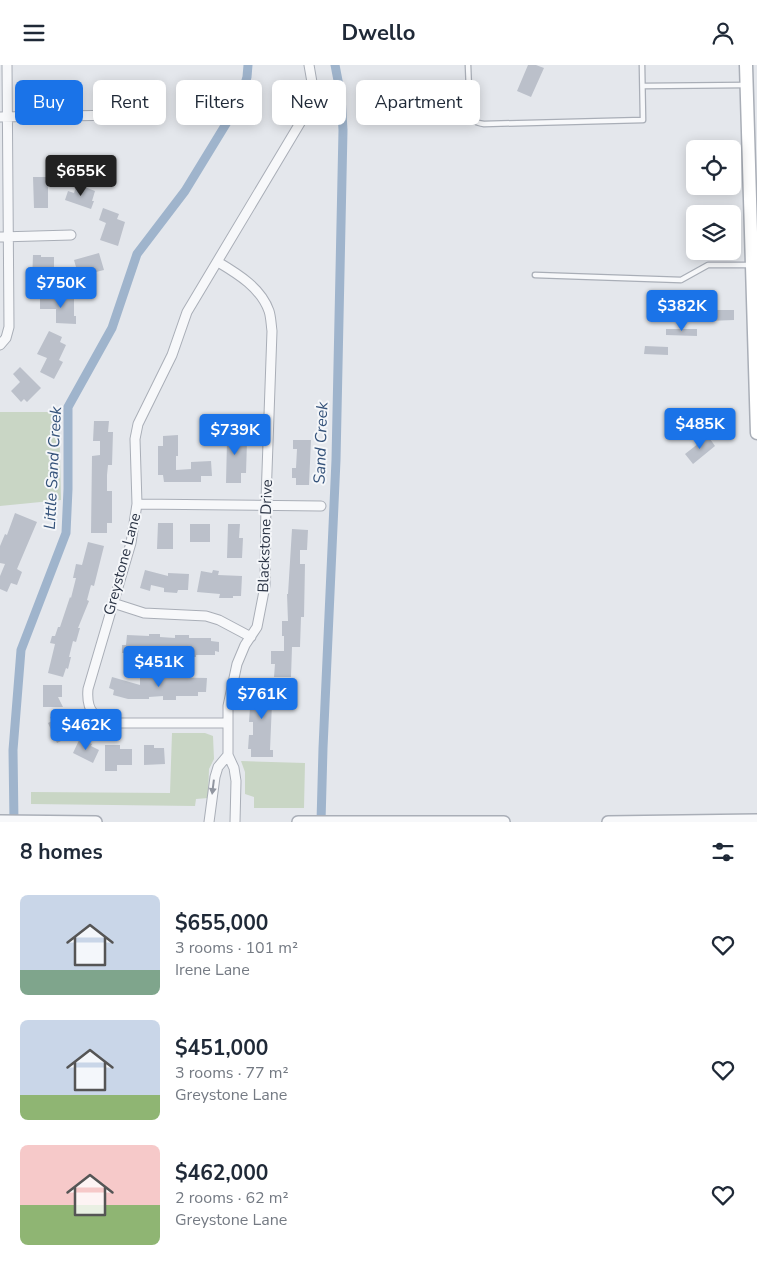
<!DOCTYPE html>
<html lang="en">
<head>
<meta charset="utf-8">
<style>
	:root { --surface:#fff; --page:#f2f2f3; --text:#1f2937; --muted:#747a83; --accent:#1a73e8 }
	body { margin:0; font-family:"Nunito Sans",sans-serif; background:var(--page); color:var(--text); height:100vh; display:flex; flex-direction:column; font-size:19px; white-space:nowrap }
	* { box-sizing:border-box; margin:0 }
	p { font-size:16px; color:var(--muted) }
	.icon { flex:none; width:28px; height:28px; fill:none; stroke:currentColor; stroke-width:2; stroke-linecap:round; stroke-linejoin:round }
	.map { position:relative; height:757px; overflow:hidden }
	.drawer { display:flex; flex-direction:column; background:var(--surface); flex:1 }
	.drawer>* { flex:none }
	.banner { position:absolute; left:15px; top:15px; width:500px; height:45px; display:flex; gap:10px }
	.buttons { position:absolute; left:686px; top:75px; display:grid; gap:10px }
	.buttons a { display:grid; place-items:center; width:55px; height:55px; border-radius:8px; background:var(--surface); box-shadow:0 2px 12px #0003; font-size:25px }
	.price { position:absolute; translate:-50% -42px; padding:0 11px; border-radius:5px; background:var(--accent); color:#fff; font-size:16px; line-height:32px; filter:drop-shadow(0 1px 2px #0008) }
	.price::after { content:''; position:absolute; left:50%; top:30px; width:15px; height:11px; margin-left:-8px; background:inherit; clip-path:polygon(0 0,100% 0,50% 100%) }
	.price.on { background:#222; color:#fff }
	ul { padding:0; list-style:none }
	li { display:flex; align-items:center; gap:15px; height:125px; padding:0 20px }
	li span { display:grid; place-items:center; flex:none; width:140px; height:100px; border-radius:8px; color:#555 }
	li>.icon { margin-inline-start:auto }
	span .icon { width:60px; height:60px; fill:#fffc; stroke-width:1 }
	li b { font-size:21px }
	h2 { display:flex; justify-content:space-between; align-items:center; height:60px; padding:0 20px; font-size:21px }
	.pill { padding:0 18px; border-radius:8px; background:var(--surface); box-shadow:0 2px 12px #0003; font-size:18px; line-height:45px }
	.pill.on { background:var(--accent); color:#fff }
	header { display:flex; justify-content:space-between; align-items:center; height:65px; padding:0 20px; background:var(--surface); font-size:22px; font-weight:700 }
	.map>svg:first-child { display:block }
	.green { fill:#c9d6c5 }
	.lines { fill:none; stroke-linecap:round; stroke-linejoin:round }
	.canal { stroke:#9fb4cc; stroke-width:9 }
	.building { fill:#bbc0ca }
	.service-casing { stroke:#a9aeb7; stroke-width:7 }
	.minor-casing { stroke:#a9aeb7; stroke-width:11 }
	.tertiary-casing { stroke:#a9aeb7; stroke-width:14 }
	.secondary-casing { stroke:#a9aeb7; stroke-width:15 }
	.service { stroke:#f7f8fa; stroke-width:4.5 }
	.minor { stroke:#f7f8fa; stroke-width:9 }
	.tertiary { stroke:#f7f8fa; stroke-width:11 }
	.secondary { stroke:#fff; stroke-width:12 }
	.oneway { fill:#9196a0 }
	.labels { text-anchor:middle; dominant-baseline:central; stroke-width:4; stroke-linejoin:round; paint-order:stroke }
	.street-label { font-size:15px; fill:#2b3445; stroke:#f4f6f9 }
	.water-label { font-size:16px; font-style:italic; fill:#34527a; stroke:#f4f6f9 }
</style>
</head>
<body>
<header><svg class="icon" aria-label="menu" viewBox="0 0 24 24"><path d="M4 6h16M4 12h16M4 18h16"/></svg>Dwello<svg class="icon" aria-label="person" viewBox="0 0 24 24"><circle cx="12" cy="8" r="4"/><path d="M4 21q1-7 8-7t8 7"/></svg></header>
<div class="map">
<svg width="757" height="757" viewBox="0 0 757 757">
	<rect width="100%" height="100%" fill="#e4e7ec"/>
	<!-- green -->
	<path class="green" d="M0,347H59L61,435L0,441Z
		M172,668H205L213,671L214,694L209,704L208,733L196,734L195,741L31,739V727L170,728Z
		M241,696L305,698L304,743H254V732L245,729V707Z"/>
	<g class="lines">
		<!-- canal -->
		<path class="canal" d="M14,757L13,685L21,585L66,468L68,424V342L112,263L137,189L185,126L240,36L247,12L248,0
			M321,757L323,683L336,395L343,65L341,31L335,0"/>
	</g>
	<!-- building -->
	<path class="building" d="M528,0H536L544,3L531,32L517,26Z
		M33,112H48V143H34Z
		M77,119L95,126L92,136H94L91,144L65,135L68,126L74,128Z
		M103,143L119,149L117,154L125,157L118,181L100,175L106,158L99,155Z
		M99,188L104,205L88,209L87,207L78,209L74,195Z
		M33,190H41V192H54V212H43V216H32Z
		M657,231L703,232L702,242L656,241Z
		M40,233H74V251H76V259L56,258V244H40Z
		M708,245H734V255L708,256Z
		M666,264H697V271L666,270Z
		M49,266L62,272L60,277L66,280L59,295L63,297L54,314L40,307L47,293L37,289Z
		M645,281L668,282V290L644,289Z
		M20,302L41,323L27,337L24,334L21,337L11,326L20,317L13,309Z
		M94,356H109L108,367H113L112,400H108L107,410V426H112V458H107V468H91L92,391L100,390V376H93Z
		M227,364L243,365V376H247L246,408H241V418H226L227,376H223V369H227Z
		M178,370V391H176V405L191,404V397L211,396L212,411H201V417H164L163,410H158V381H163V371Z
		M708,371L715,381L693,399L685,389Z
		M293,375H311L309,420H296V413H292V403H296L297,384H293Z
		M15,448L37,457L17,504L22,507L17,520L11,518L7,527L0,524V511L5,499L0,498V481L5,469L7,470Z
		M158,458H173V484H157Z
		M190,459H210V477H190Z
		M228,459H240L239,473H243L242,493H227Z
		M292,464L308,465L307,485H300V499H305L304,552H301L300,582H292L291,612H274L275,599H271V586H284V571H282V556H288L287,529H288Z
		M88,477L104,481L94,521L91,520L87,535L89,536L78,563H80L76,577L73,576L69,592H71L68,604L66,603L63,612L48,608L55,579L50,578L52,571H55L58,562H60L70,532L71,533L76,513H73L76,499L82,500Z
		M145,505L168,511V508L189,509L188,525H178L177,528L164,527V523L151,520L150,526L140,523Z
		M213,505L219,506L218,510L242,511L241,531H233V533H219L220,529L197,527L201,506L212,508Z
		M149,569H160V572L175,573V570H189V573H211V576L219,577V587L215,586V590H196V592H178V588H122V580H126L127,570L149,571Z
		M151,609H158V612L207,613L206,627H198V631H176V635H163V631L149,632V634H128L113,630L114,625L109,623L112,612L140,620V613L151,612Z
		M255,615L274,616L273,631H279V639L272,638L270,685H273V692H251V684H248L249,670H253V657H249L250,643H256Z
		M43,620H62V632H58L63,642H43Z
		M64,645L71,658L67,660L73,670L57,678L48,658L52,656L50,652Z
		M80,673L92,679L91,681L99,685L93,698L73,688Z
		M105,680H120V684H132V700H117V706H105Z
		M144,680H154V683H164L165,699L144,700Z"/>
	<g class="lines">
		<!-- service casing -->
		<g class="service-casing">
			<path id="service" d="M468,0L470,49C473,56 476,58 484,59L643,55L642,0
				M643,21L746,20
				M535,210L681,215L708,200H750"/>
		</g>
		<!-- minor casing -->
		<g class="minor-casing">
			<path id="minor" d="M0,52L125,50
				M0,172L71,170
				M218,197C238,209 261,223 269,246C271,252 271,259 272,266L266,434L265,521L257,562L245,580L237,599L228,641V690L234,703L236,716L235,757
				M0,280L6,273L9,262L7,0
				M137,439L321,441
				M113,538L144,548L206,551L219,555L251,572
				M228,658H117C95,655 86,647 88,624L131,478L137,439L135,374L138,359L172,290L187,247L306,48L313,23L309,0
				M209,757L215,712L218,702L228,690"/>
		</g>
		<!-- tertiary casing -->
		<g class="tertiary-casing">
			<path id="tertiary" d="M0,756L96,757
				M298,757H504
				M608,757L757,755"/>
		</g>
		<!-- secondary casing -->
		<g class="secondary-casing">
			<path id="secondary" d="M746,0L757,368"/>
		</g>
		<!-- service -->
		<use href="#service" class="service"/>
		<!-- minor -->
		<use href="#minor" class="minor"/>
		<!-- tertiary -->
		<use href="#tertiary" class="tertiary"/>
		<!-- secondary -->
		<use href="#secondary" class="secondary"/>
	</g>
	<!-- one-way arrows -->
	<defs><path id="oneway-solid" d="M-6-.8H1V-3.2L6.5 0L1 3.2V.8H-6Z" transform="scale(1.25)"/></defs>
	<use class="oneway" href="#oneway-solid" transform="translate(213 722) rotate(97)"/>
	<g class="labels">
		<!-- street labels -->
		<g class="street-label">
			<text transform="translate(265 471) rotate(-88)">Blackstone Drive</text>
			<text transform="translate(122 499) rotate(-75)">Greystone Lane</text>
		</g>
		<!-- water labels -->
		<g class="water-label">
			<text transform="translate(321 378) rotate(-88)">Sand Creek</text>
			<text transform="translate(53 403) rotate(-87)">Little Sand Creek</text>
		</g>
	</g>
</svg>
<div class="buttons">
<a><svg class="icon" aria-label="locate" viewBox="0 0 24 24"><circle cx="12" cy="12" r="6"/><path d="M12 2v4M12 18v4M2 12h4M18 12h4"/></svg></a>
<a><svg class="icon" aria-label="layers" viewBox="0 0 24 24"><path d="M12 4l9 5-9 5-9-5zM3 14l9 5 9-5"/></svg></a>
</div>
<b class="price on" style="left:81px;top:132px">$655K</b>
<b class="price" style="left:61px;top:244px">$750K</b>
<b class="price" style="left:682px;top:267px">$382K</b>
<b class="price" style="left:700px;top:385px">$485K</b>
<b class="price" style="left:235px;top:391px">$739K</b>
<b class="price" style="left:159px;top:623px">$451K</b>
<b class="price" style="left:262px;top:655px">$761K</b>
<b class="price" style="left:86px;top:686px">$462K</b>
<div class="banner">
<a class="pill on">Buy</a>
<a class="pill">Rent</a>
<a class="pill">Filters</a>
<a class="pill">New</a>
<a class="pill">Apartment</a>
</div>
</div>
<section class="drawer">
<h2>8 homes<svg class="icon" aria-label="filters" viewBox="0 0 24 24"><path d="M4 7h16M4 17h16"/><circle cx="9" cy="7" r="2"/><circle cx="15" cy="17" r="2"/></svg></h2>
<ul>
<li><span style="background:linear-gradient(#c9d6e8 75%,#7fa58c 0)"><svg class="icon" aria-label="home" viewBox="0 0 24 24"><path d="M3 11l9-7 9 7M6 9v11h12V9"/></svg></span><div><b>$655,000</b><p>3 rooms · 101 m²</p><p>Irene Lane</p></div><svg class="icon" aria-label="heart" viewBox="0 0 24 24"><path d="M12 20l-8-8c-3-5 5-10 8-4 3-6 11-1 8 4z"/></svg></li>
<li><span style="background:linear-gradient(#c9d6e8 75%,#8fb573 0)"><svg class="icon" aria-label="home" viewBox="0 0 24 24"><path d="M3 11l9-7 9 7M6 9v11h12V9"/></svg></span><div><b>$451,000</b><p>3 rooms · 77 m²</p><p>Greystone Lane</p></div><svg class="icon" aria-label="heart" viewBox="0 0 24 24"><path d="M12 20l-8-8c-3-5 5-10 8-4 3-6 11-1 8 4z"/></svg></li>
<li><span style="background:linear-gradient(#f6c9c9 60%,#8fb573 0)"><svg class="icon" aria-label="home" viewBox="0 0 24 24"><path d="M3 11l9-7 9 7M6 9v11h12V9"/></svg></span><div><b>$462,000</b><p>2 rooms · 62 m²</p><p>Greystone Lane</p></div><svg class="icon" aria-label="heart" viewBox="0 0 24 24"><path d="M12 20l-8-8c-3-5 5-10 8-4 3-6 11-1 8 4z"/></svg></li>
</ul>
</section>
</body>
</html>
